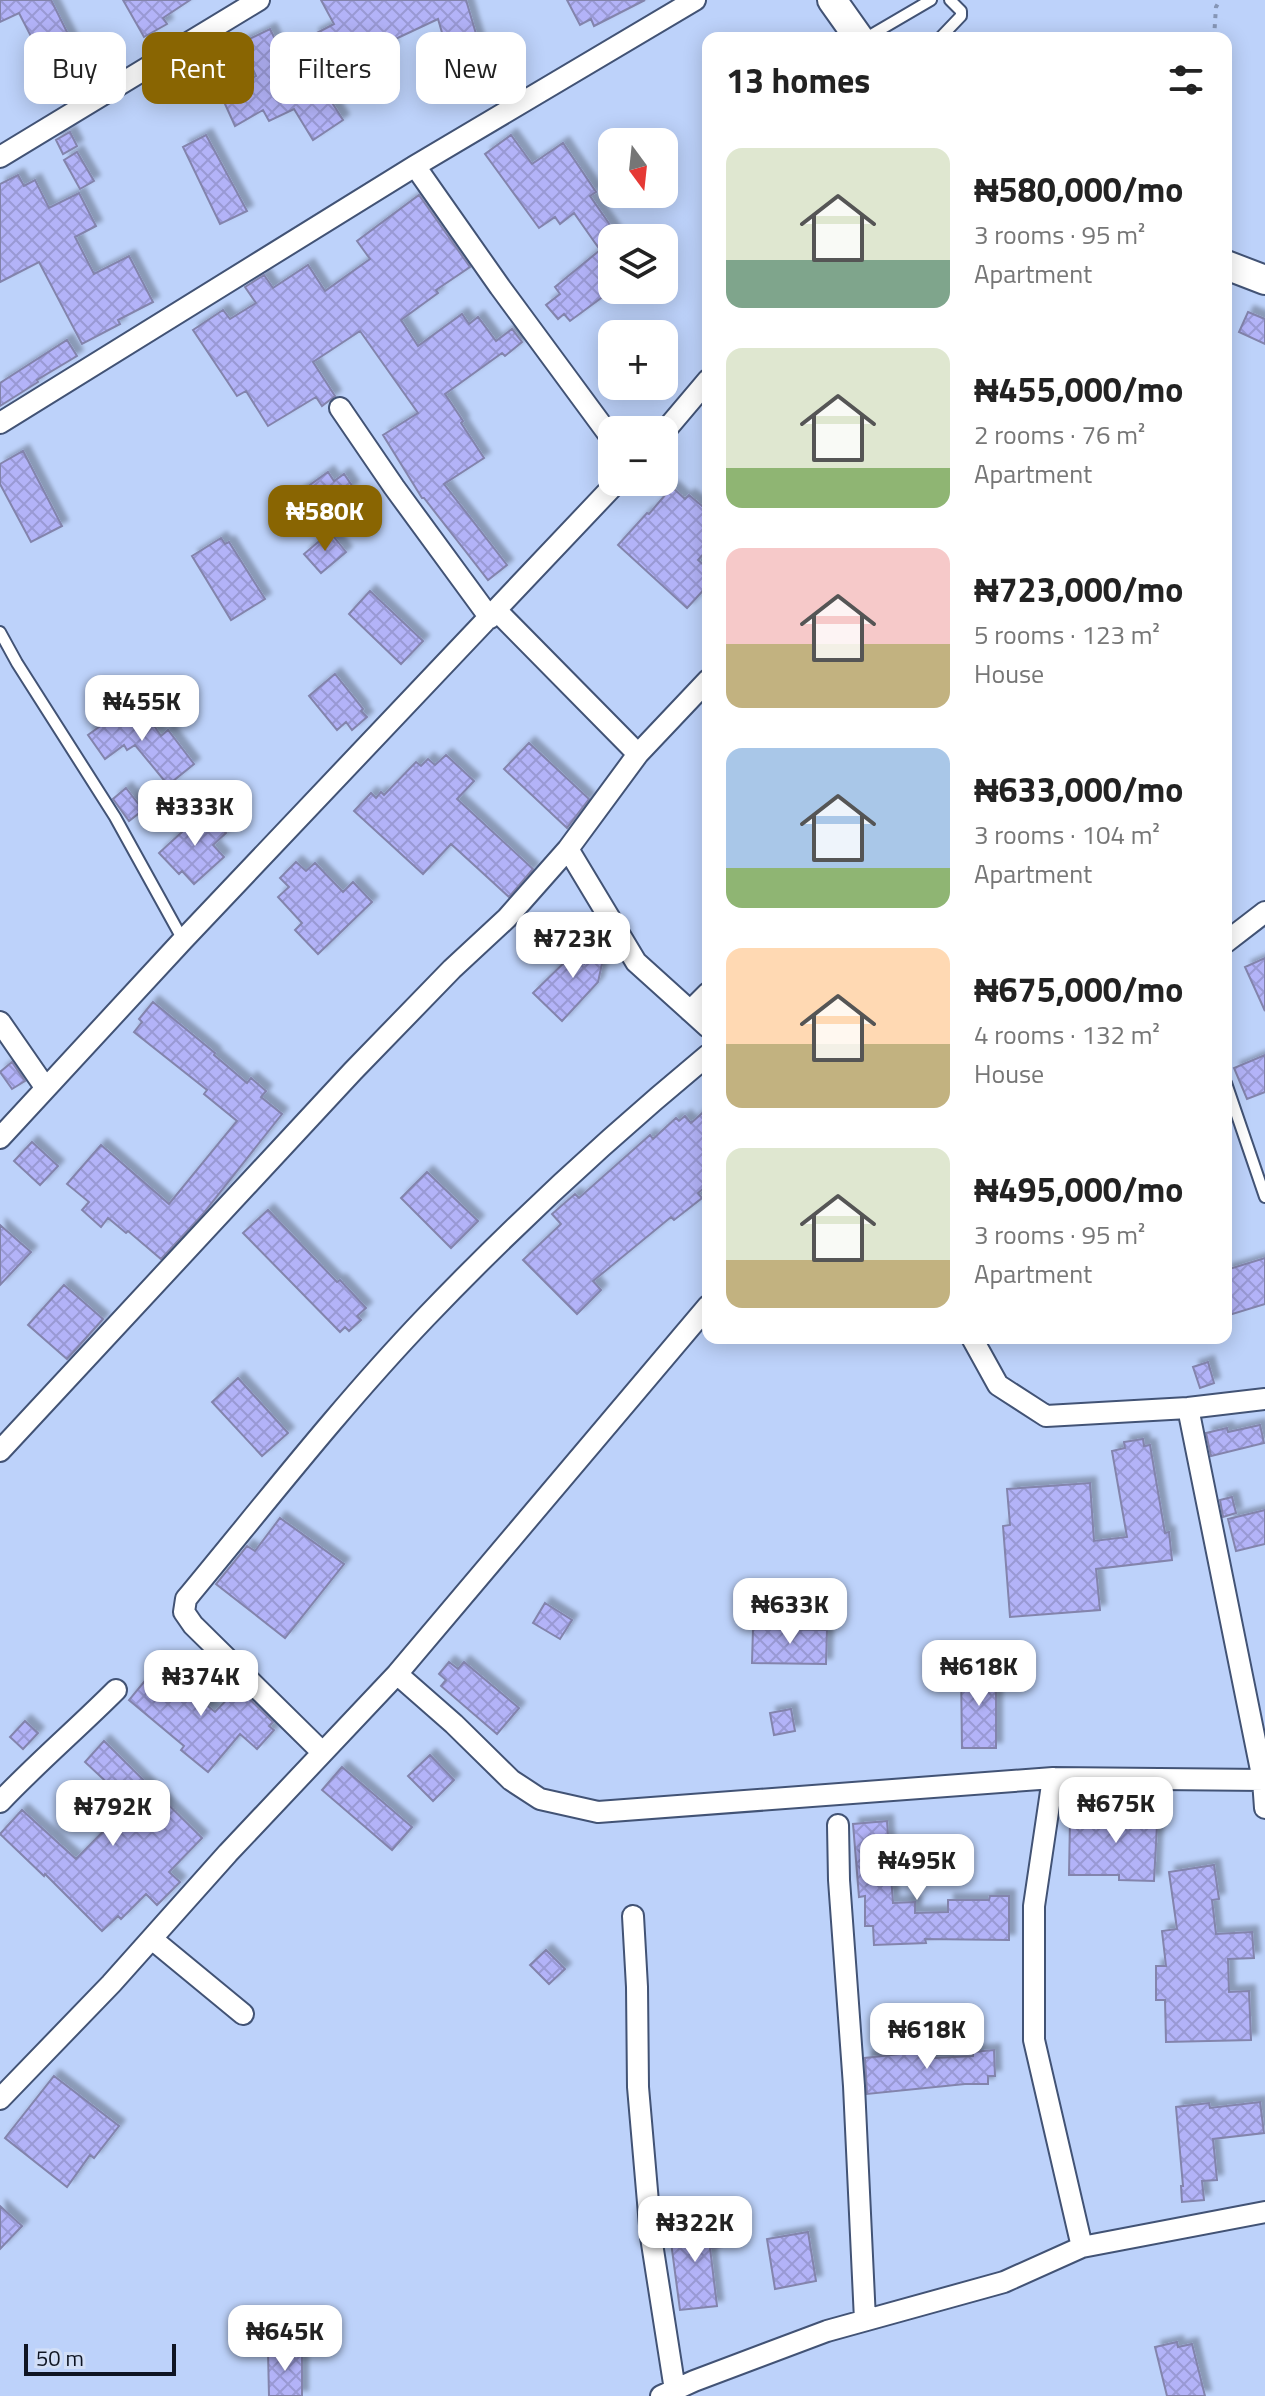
<!DOCTYPE html>
<html lang="en">
<head>
<meta charset="utf-8">
<style>
	:root { --surface:#fff; --page:#f6f6f6; --text:#222; --muted:#767676; --accent:#896502 }
	body { margin:0; font-family:"Titillium Web",sans-serif; background:var(--page); color:var(--text); height:100vh; display:flex; flex-direction:column; font-size:30px; white-space:nowrap }
	* { box-sizing:border-box; margin:0 }
	p { font-size:26px; color:var(--muted) }
	.icon { flex:none; width:44px; height:44px; fill:none; stroke:currentColor; stroke-width:2; stroke-linecap:round; stroke-linejoin:round }
	.map { position:relative; flex:1; overflow:hidden }
	.details { position:absolute; left:702px; top:32px; width:530px; height:1312px; display:flex; flex-direction:column; background:var(--surface); border-radius:16px; box-shadow:0 4px 20px #0003 }
	.details>* { flex:none }
	.banner { position:absolute; left:24px; top:32px; width:558px; height:72px; display:flex; gap:16px }
	.needle { width:52px; rotate:165deg }
	.fabs { position:absolute; left:598px; top:128px; display:grid; gap:16px }
	.fabs a { display:grid; place-items:center; width:80px; height:80px; border-radius:16px; background:var(--surface); box-shadow:0 4px 20px #0003; font-size:40px }
	.scale { position:absolute; left:24px; bottom:20px; width:152px; box-sizing:border-box; padding-left:8px; border:4px solid #0f1523; border-top:0; font-size:22px; line-height:28px; white-space:nowrap; color:#0f1523; -webkit-text-stroke:6px #d2dff7; paint-order:stroke }
	.price { position:absolute; translate:-50% -68px; padding:0 18px; border-radius:16px; background:#fff; color:#222; font-size:26px; line-height:52px; filter:drop-shadow(0 2px 4px #0008) }
	.price::after { content:''; position:absolute; left:50%; top:48px; width:24px; height:18px; margin-left:-12px; background:inherit; clip-path:polygon(0 0,100% 0,50% 100%) }
	.price.active { background:var(--accent); color:#fff }
	ul { padding:0; list-style:none }
	li { display:flex; align-items:center; gap:24px; height:200px; padding:0 24px }
	li span { display:grid; place-items:center; flex:none; width:224px; height:160px; border-radius:16px; color:#555 }
	li>.icon { margin-inline-start:auto }
	span .icon { width:96px; height:96px; fill:#fffc; stroke-width:1 }
	li b { font-size:34px }
	h2 { display:flex; justify-content:space-between; align-items:center; height:96px; padding:0 24px; font-size:34px }
	.chip { padding:0 28px; border-radius:16px; background:var(--surface); box-shadow:0 4px 20px #0003; font-size:28px; line-height:72px }
	.chip.active { background:var(--accent); color:#fff }
	.map>svg:first-child { display:block }
	.building { fill:url(#building-cross-hatch); stroke:#8384ac; stroke-width:2; filter:url(#shadow) }
	.lines { fill:none; stroke-linecap:round; stroke-linejoin:round }
	.lane-casing { stroke:#425375; stroke-width:14 }
	.street-casing { stroke:#425375; stroke-width:24 }
	.secondary-casing { stroke:#425375; stroke-width:32 }
	.path { stroke:#8696b6; stroke-width:4; stroke-dasharray:4 6; stroke-linecap:butt }
	.lane { stroke:#fff; stroke-width:10 }
	.street { stroke:#fff; stroke-width:20 }
	.secondary { stroke:#fff; stroke-width:28 }
</style>
</head>
<body>
<div class="map">
<svg width="1265" height="2396" viewBox="0 0 1265 2396">
	<defs>
		<pattern id="building-cross-hatch" width="8" height="8" patternUnits="userSpaceOnUse" patternTransform="scale(2)"><rect width="8" height="8" fill="#b3b3f8"/><path d="M0 0l8 8M0 8l8-8" fill="none" stroke="#9999d4"/></pattern>
		<filter id="shadow"><feDropShadow dx="6" dy="-6" stdDeviation="2" flood-color="#0004"/></filter>
	</defs>
	<rect width="100%" height="100%" fill="#bdd2fa"/>
	<!-- building -->
	<path class="building" d="M0,0H51L90,78L60,93L19,13L0,22Z
		M123,0H190L163,18L167,24L144,37Z
		M321,0H466L479,44L448,53L438,19L389,42L392,48L357,67L348,49L327,61L313,35L334,24Z
		M567,0H645L594,26L591,19L580,25Z
		M270,29L289,68L305,60L343,120L313,140L294,109L269,121L263,110L235,126L220,93L256,76L241,43Z
		M70,132L77,146L63,154L56,140Z
		M206,135L247,211L220,224L183,147Z
		M511,135L532,164L563,143L596,192L590,196L619,238H612V290L570,321L564,314L558,319L546,305L560,294L555,287L600,250L574,213L560,224L555,217L539,228L485,154Z
		M77,152L94,181L80,189L64,160Z
		M18,175L24,186L35,180L49,208L79,193L96,226L75,237L94,274L129,256L153,302L118,320L120,324L82,344L39,262L0,282V184Z
		M419,195L470,267L436,290L438,293L401,320L418,346L462,314L469,324L478,317L496,341L512,329L522,342L505,356L502,353L445,394L463,421L461,423L484,458L444,484L507,565L488,580L424,498H422L383,435L418,413L360,331L313,362L335,396L322,406L316,397L268,426L246,391L237,396L193,330L223,310L230,319L256,303L245,287L264,275L273,288L308,265L325,291L370,259L357,241Z
		M1248,312L1265,319V344L1239,332Z
		M67,340L77,356L37,380L38,382L0,406V383Z
		M23,451L62,526L31,542L0,484V464Z
		M328,472L334,481L344,474L353,487L343,494L349,502L311,529L289,500Z
		M672,487L685,499L689,495L708,511V549L698,560L708,569V585L687,608L618,545L647,513L649,514Z
		M330,532L346,552L321,573L304,554Z
		M221,538L225,544L229,542L265,599L231,620L192,556Z
		M370,591L423,641L401,664L349,614Z
		M335,674L363,709L361,711L367,717L352,730L346,722L337,730L309,696Z
		M132,703L144,720L148,717L161,736L168,730L194,764L168,785L135,745L127,750L124,745L105,759L88,735Z
		M529,743L589,799L567,828L504,769Z
		M446,755L474,781L457,799L533,869L509,897L451,844L423,874L354,811L371,793L376,798L381,792L384,795L416,762L421,766L428,759L435,765Z
		M126,788L143,810L129,821L113,799Z
		M205,811L226,833L213,845L224,857L194,884L182,871L179,874L159,853Z
		M296,862L306,871L315,863L343,892L353,882L372,902L318,954L295,930L302,923L278,897L289,887L280,878Z
		M590,937L607,941L598,982L562,1021L533,993L574,953L584,963Z
		M1265,958V1011L1245,967Z
		M153,1002L215,1053L214,1055L247,1083L251,1078L266,1091L261,1097L282,1114L202,1215L161,1259L128,1231L126,1233L108,1218L101,1227L82,1210L89,1202L67,1184L101,1145L169,1204L237,1121L204,1094L207,1090L134,1032L142,1022L139,1019Z
		M1265,1055V1092L1247,1099L1234,1068Z
		M12,1062L25,1081L12,1089L0,1072Z
		M708,1108V1184L698,1193L702,1198L674,1220L671,1217L593,1281L601,1290L577,1314L523,1260L561,1224L552,1214L575,1194L579,1198L650,1135L653,1139L676,1118L679,1121L685,1116L691,1123Z
		M32,1142L58,1166L40,1185L14,1161Z
		M427,1172L478,1221L451,1248L401,1198Z
		M268,1210L337,1282L340,1280L366,1308L357,1316L361,1320L349,1331L345,1327L340,1332L243,1233Z
		M0,1225L31,1252L0,1285Z
		M1265,1258V1304L1226,1316V1270Z
		M64,1285L103,1319L67,1359L28,1325Z
		M1208,1362L1214,1383L1200,1388L1193,1367Z
		M238,1378L288,1433L262,1456L212,1402Z
		M1260,1425L1264,1443L1211,1456L1206,1433L1227,1428L1228,1432Z
		M1143,1439L1144,1446L1150,1445L1165,1533L1169,1532L1172,1560L1096,1569L1100,1610L1010,1617L1003,1526L1010,1525L1007,1489L1090,1483L1094,1541L1127,1537L1112,1451L1125,1448L1124,1442Z
		M1232,1497L1236,1513L1223,1517L1220,1500Z
		M1265,1510V1544L1236,1551L1228,1519Z
		M280,1518L344,1564L285,1638L216,1584L247,1546L255,1551Z
		M545,1603L572,1620L560,1639L533,1623Z
		M753,1629L827,1630L826,1664L752,1663Z
		M449,1662L458,1669L464,1662L519,1708L497,1734L441,1686L446,1680L439,1674Z
		M158,1665L215,1712L238,1688L273,1722L269,1726L274,1730L257,1749L240,1734L208,1772L181,1750L184,1746L129,1700Z
		M961,1668H996V1748H962Z
		M791,1709L795,1731L774,1735L770,1713Z
		M25,1721L38,1733L23,1749L10,1737Z
		M104,1741L202,1838L169,1872L180,1882L157,1905L146,1894L121,1919L118,1916L102,1931L45,1874L44,1876L0,1834L22,1810L76,1859L130,1804L85,1762Z
		M430,1755L454,1780L433,1801L408,1776Z
		M342,1767L412,1827L392,1850L322,1790Z
		M1122,1805L1158,1806L1154,1881L1119,1880V1875H1069L1070,1819L1121,1818Z
		M887,1821L893,1903L915,1902V1913L948,1912V1900H989L990,1896H1009V1940L925,1939L926,1943L874,1945L873,1926H865V1896L859,1897L853,1824Z
		M1214,1865L1219,1899L1212,1900L1216,1934L1252,1932L1254,1958L1228,1959L1229,1992L1249,1991L1251,2040L1166,2042L1165,2000H1156V1966H1166L1162,1931L1177,1929L1169,1872Z
		M546,1950L565,1969L549,1984L530,1965Z
		M935,2050V2058L973,2056V2052L994,2050L995,2076H988V2084H965L867,2094L865,2058Z
		M54,2076L119,2126L94,2158L90,2155L67,2187L5,2138Z
		M1260,2102L1264,2133L1213,2139L1217,2180L1202,2181L1204,2200L1182,2202L1181,2186H1183L1176,2107L1209,2103L1210,2108Z
		M0,2206L22,2226L0,2249Z
		M716,2223V2230H722L723,2247L710,2248L717,2306L680,2310L669,2227Z
		M808,2232L816,2281L775,2289L767,2239Z
		M1177,2342L1178,2347L1192,2344L1205,2396H1167L1155,2347Z
		M302,2350V2396H269L268,2351Z"/>
	<g class="lines">
		<!-- lane casing -->
		<g class="lane-casing">
			<path id="lane" d="M866,38L931,0
				M940,38L961,16V11L950,0
				M0,632L17,663L115,817L183,940
				M1226,1083L1265,1197"/>
		</g>
		<!-- street casing -->
		<g class="street-casing">
			<path id="street" d="M0,157L259,0
				M415,166L500,287L612,439
				M340,408L394,487L490,618
				M0,423L415,166L695,0
				M664,432L708,380
				M497,611L638,754
				M568,849L636,962L708,1027
				M1226,942L1265,912
				M690,1011L708,993
				M0,1022L45,1087
				M0,1138L183,940L617,482
				M972,1338L998,1385L1046,1416L1188,1408L1265,1399
				M1188,1408L1263,1780L1265,1808
				M0,1451L353,1071L452,969L507,918L568,849L638,754L708,680
				M397,1674L454,1724L511,1780L540,1799L598,1812L1053,1778L1265,1780
				M322,1752L193,1625L184,1612L186,1599C264,1505 340,1407 425,1318C514,1225 609,1137 708,1055
				M1053,1778L1034,1906V2040L1082,2247
				M0,1802C37,1763 78,1728 116,1690
				M838,1825L839,1880L854,2086L865,2320
				M633,1916L637,1987L638,2087L651,2237L675,2390
				M152,1939L243,2014
				M0,2099L111,1984L228,1853L397,1674L708,1306
				M661,2396L694,2381L827,2331L1004,2282L1082,2247L1265,2212"/>
		</g>
		<!-- secondary casing -->
		<g class="secondary-casing">
			<path id="secondary" d="M832,0L859,38
				M1226,265L1265,280"/>
		</g>
		<!-- path -->
		<path class="path" d="M1214,38L1216,7L1220,0"/>
		<!-- lane -->
		<use href="#lane" class="lane"/>
		<!-- street -->
		<use href="#street" class="street"/>
		<!-- secondary -->
		<use href="#secondary" class="secondary"/>
	</g>
</svg>
<div class="fabs">
<a><svg class="needle" viewBox="-14 -14 28 28"><path d="M0-13l5 13h-10z" fill="#e53935"/><path d="M0 13l5-13h-10z" fill="#767676"/></svg></a>
<a><svg class="icon" aria-label="layers" viewBox="0 0 24 24"><path d="M12 4l9 5-9 5-9-5zM3 14l9 5 9-5"/></svg></a>
<a>+</a>
<a>−</a>
</div>
<div class="scale">50 m</div>
<b class="price active" style="left:325px;top:553px">₦580K</b>
<b class="price" style="left:142px;top:743px">₦455K</b>
<b class="price" style="left:195px;top:848px">₦333K</b>
<b class="price" style="left:573px;top:980px">₦723K</b>
<b class="price" style="left:790px;top:1646px">₦633K</b>
<b class="price" style="left:979px;top:1708px">₦618K</b>
<b class="price" style="left:201px;top:1718px">₦374K</b>
<b class="price" style="left:1116px;top:1845px">₦675K</b>
<b class="price" style="left:113px;top:1848px">₦792K</b>
<b class="price" style="left:917px;top:1902px">₦495K</b>
<b class="price" style="left:927px;top:2071px">₦618K</b>
<b class="price" style="left:695px;top:2264px">₦322K</b>
<b class="price" style="left:285px;top:2373px">₦645K</b>
<div class="banner">
<a class="chip">Buy</a>
<a class="chip active">Rent</a>
<a class="chip">Filters</a>
<a class="chip">New</a>
</div>
<section class="details">
<h2>13 homes<svg class="icon" aria-label="filters" viewBox="0 0 24 24"><path d="M4 7h16M4 17h16"/><circle cx="9" cy="7" r="2"/><circle cx="15" cy="17" r="2"/></svg></h2>
<ul>
<li><span style="background:linear-gradient(#dfe7d0 70%,#7fa58c 0)"><svg class="icon" aria-label="home" viewBox="0 0 24 24"><path d="M3 11l9-7 9 7M6 9v11h12V9"/></svg></span><div><b>₦580,000/mo</b><p>3 rooms · 95 m²</p><p>Apartment</p></div></li>
<li><span style="background:linear-gradient(#dfe7d0 75%,#8fb573 0)"><svg class="icon" aria-label="home" viewBox="0 0 24 24"><path d="M3 11l9-7 9 7M6 9v11h12V9"/></svg></span><div><b>₦455,000/mo</b><p>2 rooms · 76 m²</p><p>Apartment</p></div></li>
<li><span style="background:linear-gradient(#f6c9c9 60%,#c2b280 0)"><svg class="icon" aria-label="home" viewBox="0 0 24 24"><path d="M3 11l9-7 9 7M6 9v11h12V9"/></svg></span><div><b>₦723,000/mo</b><p>5 rooms · 123 m²</p><p>House</p></div></li>
<li><span style="background:linear-gradient(#a9c7e8 75%,#8fb573 0)"><svg class="icon" aria-label="home" viewBox="0 0 24 24"><path d="M3 11l9-7 9 7M6 9v11h12V9"/></svg></span><div><b>₦633,000/mo</b><p>3 rooms · 104 m²</p><p>Apartment</p></div></li>
<li><span style="background:linear-gradient(#ffd9b3 60%,#c2b280 0)"><svg class="icon" aria-label="home" viewBox="0 0 24 24"><path d="M3 11l9-7 9 7M6 9v11h12V9"/></svg></span><div><b>₦675,000/mo</b><p>4 rooms · 132 m²</p><p>House</p></div></li>
<li><span style="background:linear-gradient(#dfe7d0 70%,#c2b280 0)"><svg class="icon" aria-label="home" viewBox="0 0 24 24"><path d="M3 11l9-7 9 7M6 9v11h12V9"/></svg></span><div><b>₦495,000/mo</b><p>3 rooms · 95 m²</p><p>Apartment</p></div></li>
</ul>
</section>
</div>
</body>
</html>
